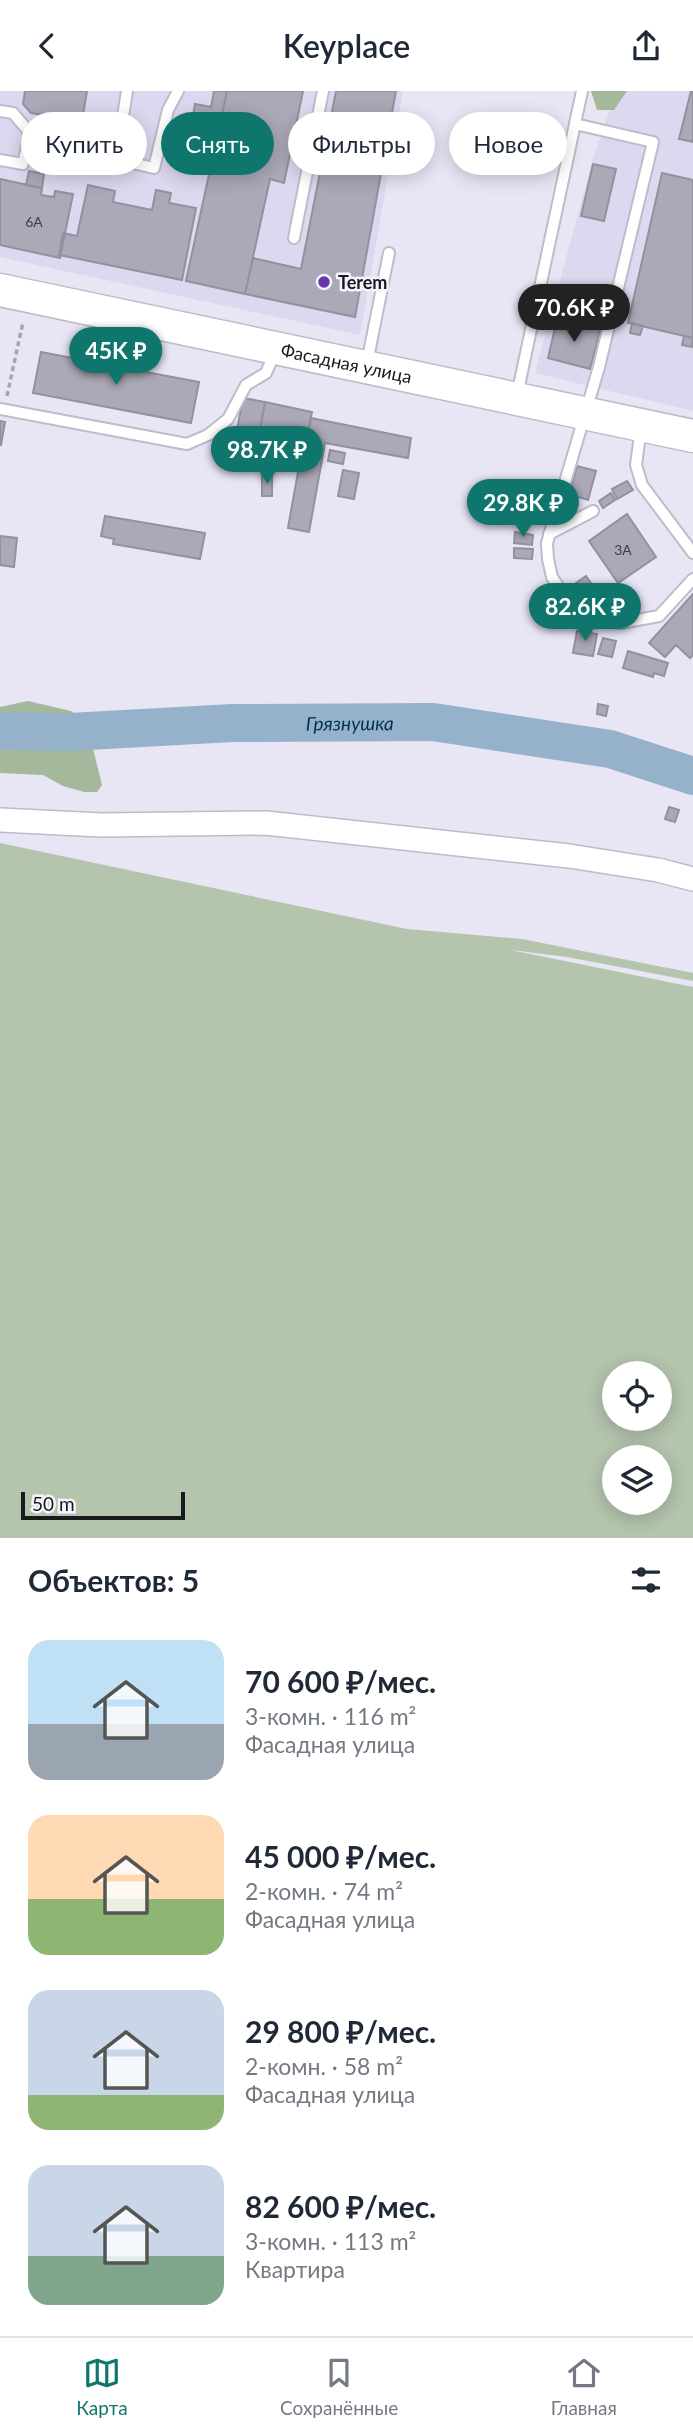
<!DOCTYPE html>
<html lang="ru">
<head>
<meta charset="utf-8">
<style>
	:root { --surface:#fff; --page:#f6f6f7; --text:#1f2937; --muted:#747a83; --line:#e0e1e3; --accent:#0f766e }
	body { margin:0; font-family:Lato,sans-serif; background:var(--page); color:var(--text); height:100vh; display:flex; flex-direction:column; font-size:26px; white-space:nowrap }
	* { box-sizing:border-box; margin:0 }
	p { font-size:23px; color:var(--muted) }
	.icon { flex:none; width:38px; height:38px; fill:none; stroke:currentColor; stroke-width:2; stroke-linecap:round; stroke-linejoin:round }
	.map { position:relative; height:1447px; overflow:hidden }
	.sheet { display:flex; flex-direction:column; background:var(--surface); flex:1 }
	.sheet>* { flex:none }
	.guide { position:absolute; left:21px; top:21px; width:651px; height:63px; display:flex; gap:14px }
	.buttons { position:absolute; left:602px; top:1270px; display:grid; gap:14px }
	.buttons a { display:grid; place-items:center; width:70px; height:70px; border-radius:50%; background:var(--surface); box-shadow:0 4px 18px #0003; font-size:35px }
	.scale { position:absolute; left:21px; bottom:18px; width:164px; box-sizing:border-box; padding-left:7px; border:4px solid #1a191e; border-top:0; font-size:19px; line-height:24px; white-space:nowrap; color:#1a191e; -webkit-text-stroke:5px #f5f3fd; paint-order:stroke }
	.price { position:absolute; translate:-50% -60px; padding:0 16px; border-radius:24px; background:var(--accent); color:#fff; font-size:23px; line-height:46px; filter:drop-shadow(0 2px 4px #0008) }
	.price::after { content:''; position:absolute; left:50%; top:42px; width:21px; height:16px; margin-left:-10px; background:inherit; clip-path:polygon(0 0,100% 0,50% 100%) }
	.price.active { background:#222; color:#fff }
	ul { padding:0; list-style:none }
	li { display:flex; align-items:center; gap:21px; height:175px; padding:0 28px }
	li span { display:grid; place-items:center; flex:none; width:196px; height:140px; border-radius:21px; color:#555 }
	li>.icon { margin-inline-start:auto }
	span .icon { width:84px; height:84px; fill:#fffc; stroke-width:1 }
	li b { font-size:30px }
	h2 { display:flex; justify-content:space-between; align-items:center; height:84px; padding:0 28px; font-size:30px }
	.tag { padding:0 24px; border-radius:32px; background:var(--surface); box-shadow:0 4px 18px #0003; font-size:24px; line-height:63px }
	.tag.active { background:var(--accent); color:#fff }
	header { display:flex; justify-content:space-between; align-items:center; height:91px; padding:0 28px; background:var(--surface); font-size:32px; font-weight:600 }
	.tab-bar { display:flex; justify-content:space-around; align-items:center; height:98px; border-top:2px solid var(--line); background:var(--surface); font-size:19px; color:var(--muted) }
	.tab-bar a { display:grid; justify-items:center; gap:4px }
	.tab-bar .active { color:var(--accent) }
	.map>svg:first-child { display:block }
	.built { fill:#dcd8ef }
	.green { fill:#b4c4ad; fill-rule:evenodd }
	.forest { fill:#a4b99b }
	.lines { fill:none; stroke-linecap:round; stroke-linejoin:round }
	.river { stroke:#96b2cb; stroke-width:38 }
	.building { fill:#aba8b7; stroke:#93909f; stroke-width:2 }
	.lane-casing { stroke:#bebbcb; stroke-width:14 }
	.street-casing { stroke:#bebbcb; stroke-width:26 }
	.secondary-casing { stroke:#bebbcb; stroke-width:35 }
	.path { stroke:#a6a4b0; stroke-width:3.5; stroke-dasharray:5 3.5; stroke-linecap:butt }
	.lane { stroke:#fff; stroke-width:10 }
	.street { stroke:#fff; stroke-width:23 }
	.secondary { stroke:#fff; stroke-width:32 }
	.poi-dot { fill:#6636ad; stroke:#f5f3fd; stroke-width:2.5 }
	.labels { text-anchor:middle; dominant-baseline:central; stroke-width:5; stroke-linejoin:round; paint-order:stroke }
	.number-label { font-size:14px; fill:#3e3d44 }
	.poi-label { font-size:18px; font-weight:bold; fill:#1a191e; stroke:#f5f3fd; text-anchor:start }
	.street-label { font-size:18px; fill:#1a191e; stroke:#f5f3fd }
	.water-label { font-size:19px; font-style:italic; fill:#003153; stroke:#f5f3fd }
</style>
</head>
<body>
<header><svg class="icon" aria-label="back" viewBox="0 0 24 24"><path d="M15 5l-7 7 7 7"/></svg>Keyplace<svg class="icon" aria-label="share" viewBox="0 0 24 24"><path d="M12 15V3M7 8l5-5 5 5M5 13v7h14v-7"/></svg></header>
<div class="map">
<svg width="693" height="1447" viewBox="0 0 693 1447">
	<rect width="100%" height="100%" fill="#e8e5f5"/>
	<!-- built -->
	<path class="built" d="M0,0H403L360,244L0,166Z
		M616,0H693V320L535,282L592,71Z"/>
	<!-- green -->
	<path class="green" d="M0,752L407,838L522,848L693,882V890L567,866L505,858L693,896V1447H0ZM614,1283H660V1328H614ZM614,1367H660V1412H614Z"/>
	<!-- forest -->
	<path class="forest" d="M591,0H627L614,19H597Z
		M28,610L71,620L87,633L102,694L97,701H84L63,695L43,684L0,682V616Z"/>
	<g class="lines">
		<!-- river -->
		<path class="river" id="s1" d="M0,640L70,641L232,632L433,631L610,658L693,685"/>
	</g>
	<!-- building -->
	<path class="building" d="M25,0H87L82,30L31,22L23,13Z
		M214,0H227L213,64L186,59L188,46L179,44L182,29L192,31L195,13L211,16Z
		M227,0H303L284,92L270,88L245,203L186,190Z
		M336,0H396L355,226L245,203L253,167L301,178Z
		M691,0H693V51L679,48Z
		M593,73L616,78L604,130L581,125Z
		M29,80L44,83L42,97L26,94Z
		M662,82L693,89V247L628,232Z
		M0,88L42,97L41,104L54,106L55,100L73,103L60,167L0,154Z
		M88,94L115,100L113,111L152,119L156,99L171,102L169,112L196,117L182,189L59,164L63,142L77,145Z
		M557,228L600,239L590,278L548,267Z
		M632,232L643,235L640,244L630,242Z
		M684,245L693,247L692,256L682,254Z
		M41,261L199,291L191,332L33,302Z
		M243,307L265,311L259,343L237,339Z
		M265,311L312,321L306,349L294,347L280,366L256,361Z
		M311,327L411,347L408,367L325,352L309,441L288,437L301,364H304Z
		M0,330L5,331L1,354H0Z
		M238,339L259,344L256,357L236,352Z
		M330,359L345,362L343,373L328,370Z
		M577,375L596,380L588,409L569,403Z
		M343,379L359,382L354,408L338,405Z
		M262,385H272V405H262Z
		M627,390L633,399L617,408L612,398Z
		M611,402L615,409L603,417L599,410Z
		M627,423L656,466L618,492L589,450Z
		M105,425L205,442L200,468L113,453L114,448L101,445Z
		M515,441L533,444L532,454L514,452Z
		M0,445L17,447L14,476L0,474Z
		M514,457L533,458L532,468L514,467Z
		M586,485L595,498L579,510L569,497Z
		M693,503V564L690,567L676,554L665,566L649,552Z
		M577,540L597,543L593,565L573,562Z
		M603,547L616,550L612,566L598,563Z
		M628,560L668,572L664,585L654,582L653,586L623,577Z
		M598,613L608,615L606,625L597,623Z
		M669,716L679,719L675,731L665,728Z"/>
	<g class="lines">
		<!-- lane casing -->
		<g class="lane-casing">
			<path id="lane" d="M0,20L13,22L30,42L90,62L154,77L168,19L178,0
				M575,33L653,51L599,276L547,452L548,468L552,486L571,515L591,528L621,532L659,525L693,488
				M84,60L123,25L127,0
				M0,69L23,73L30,42
				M294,147L323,0
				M367,272L389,162
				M517,304L582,0
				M0,318L187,353L208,344L228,328L246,294L266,282L276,259
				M641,337L636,374L642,394L693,462
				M549,443L593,420"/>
		</g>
		<!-- street casing -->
		<g class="street-casing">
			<path id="street" d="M0,729L101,734L266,732L569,765L658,779L693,788"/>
		</g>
		<!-- secondary casing -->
		<g class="secondary-casing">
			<g id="secondary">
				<path id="s2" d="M0,199L693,345"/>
			</g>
		</g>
		<!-- path -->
		<path class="path" d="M7,305L23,231"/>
		<!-- lane -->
		<use href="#lane" class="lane"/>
		<!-- street -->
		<use href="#street" class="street"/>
		<!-- secondary -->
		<use href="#secondary" class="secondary"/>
	</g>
	<!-- markers -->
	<circle class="poi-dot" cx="324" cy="191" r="7"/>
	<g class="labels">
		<!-- number labels -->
		<g class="number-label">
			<text x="34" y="130">6А</text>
			<text x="623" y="458">3А</text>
		</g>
		<!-- poi labels -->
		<g class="poi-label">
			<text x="338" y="191">Terem</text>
		</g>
		<!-- street labels -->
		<g class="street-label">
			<text stroke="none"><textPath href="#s2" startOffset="354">Фасадная улица</textPath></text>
		</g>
		<!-- water labels -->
		<g class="water-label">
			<text stroke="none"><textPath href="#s1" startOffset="350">Грязнушка</textPath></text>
		</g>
	</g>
</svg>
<div class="buttons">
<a><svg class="icon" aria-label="locate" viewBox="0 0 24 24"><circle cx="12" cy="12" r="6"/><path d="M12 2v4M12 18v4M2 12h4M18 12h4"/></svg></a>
<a><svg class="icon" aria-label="layers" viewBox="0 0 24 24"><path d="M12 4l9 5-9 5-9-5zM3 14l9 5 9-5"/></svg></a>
</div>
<div class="scale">50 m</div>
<b class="price active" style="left:574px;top:253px">70.6K ₽</b>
<b class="price" style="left:116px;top:296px">45K ₽</b>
<b class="price" style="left:267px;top:395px">98.7K ₽</b>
<b class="price" style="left:523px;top:448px">29.8K ₽</b>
<b class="price" style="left:585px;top:552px">82.6K ₽</b>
<div class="guide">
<a class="tag">Купить</a>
<a class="tag active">Снять</a>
<a class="tag">Фильтры</a>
<a class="tag">Новое</a>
</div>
</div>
<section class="sheet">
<h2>Объектов: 5<svg class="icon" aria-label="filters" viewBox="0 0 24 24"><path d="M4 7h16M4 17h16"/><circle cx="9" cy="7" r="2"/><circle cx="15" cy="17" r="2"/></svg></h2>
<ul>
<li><span style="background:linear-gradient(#bfe0f5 60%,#9aa5b1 0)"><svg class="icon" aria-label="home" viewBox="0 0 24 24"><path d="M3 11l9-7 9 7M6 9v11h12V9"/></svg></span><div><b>70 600 ₽/мес.</b><p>3-комн. · 116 m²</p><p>Фасадная улица</p></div></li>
<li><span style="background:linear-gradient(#ffd9b3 60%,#8fb573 0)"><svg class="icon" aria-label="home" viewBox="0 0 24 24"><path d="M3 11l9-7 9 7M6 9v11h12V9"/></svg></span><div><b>45 000 ₽/мес.</b><p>2-комн. · 74 m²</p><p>Фасадная улица</p></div></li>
<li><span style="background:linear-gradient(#c9d6e8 75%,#8fb573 0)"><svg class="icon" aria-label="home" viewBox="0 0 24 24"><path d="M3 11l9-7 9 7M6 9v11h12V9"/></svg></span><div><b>29 800 ₽/мес.</b><p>2-комн. · 58 m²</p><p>Фасадная улица</p></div></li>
<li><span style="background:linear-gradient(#c9d6e8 65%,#7fa58c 0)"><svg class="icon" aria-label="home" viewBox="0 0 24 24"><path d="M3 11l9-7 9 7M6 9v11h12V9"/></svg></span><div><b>82 600 ₽/мес.</b><p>3-комн. · 113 m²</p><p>Квартира</p></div></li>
</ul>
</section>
<nav class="tab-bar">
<a class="active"><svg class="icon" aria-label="map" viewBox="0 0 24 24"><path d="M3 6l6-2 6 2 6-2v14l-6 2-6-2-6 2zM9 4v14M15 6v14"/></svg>Карта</a>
<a><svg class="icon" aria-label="saved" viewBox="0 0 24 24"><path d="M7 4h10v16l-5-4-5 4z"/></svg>Сохранённые</a>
<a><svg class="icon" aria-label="home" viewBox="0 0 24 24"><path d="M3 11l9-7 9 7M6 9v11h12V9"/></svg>Главная</a>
</nav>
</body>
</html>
